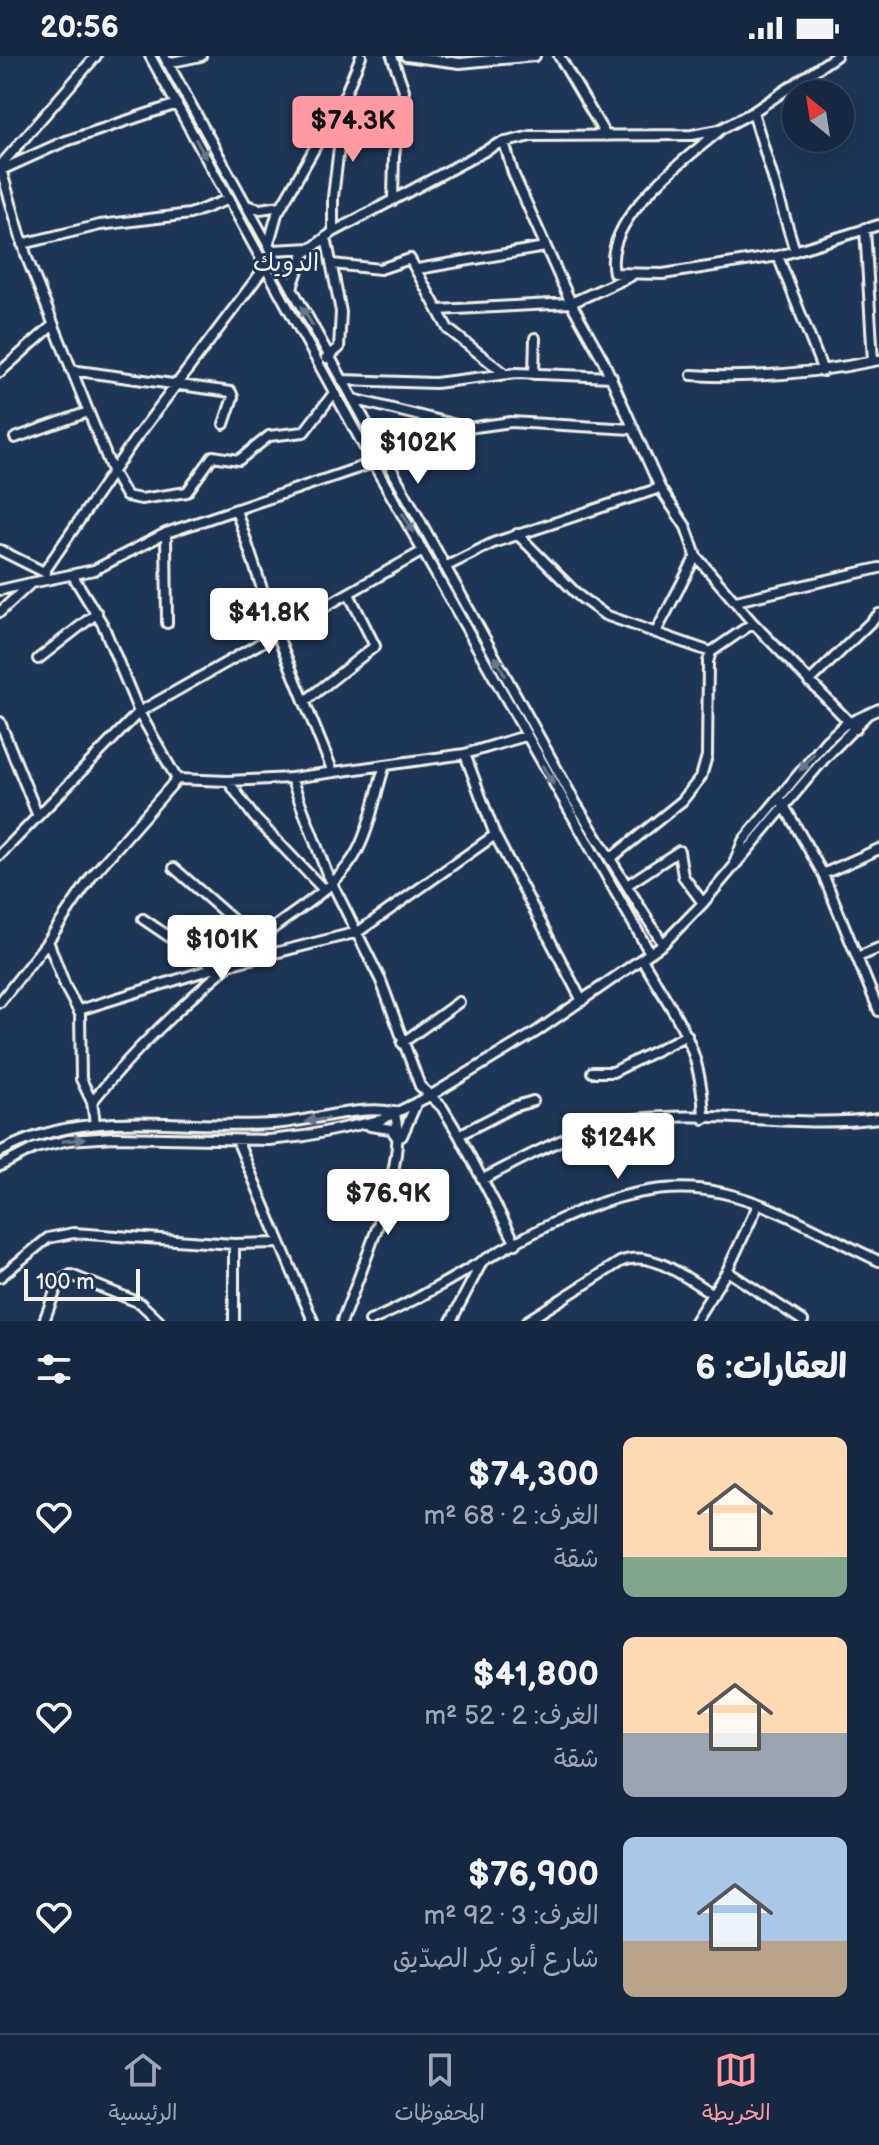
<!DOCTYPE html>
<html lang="ar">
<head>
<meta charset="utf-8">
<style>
	:root { --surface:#162841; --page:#23344c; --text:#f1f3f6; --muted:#9ea6b1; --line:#35445a; --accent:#ff9aa2 }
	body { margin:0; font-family:"Balsamiq Sans","Playpen Sans Arabic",sans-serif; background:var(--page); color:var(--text); direction:rtl; height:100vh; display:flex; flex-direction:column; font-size:30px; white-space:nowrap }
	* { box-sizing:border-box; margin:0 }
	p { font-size:26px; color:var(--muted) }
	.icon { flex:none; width:44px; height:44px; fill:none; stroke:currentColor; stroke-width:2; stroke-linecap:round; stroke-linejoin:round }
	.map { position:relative; height:1265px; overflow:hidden; direction:ltr }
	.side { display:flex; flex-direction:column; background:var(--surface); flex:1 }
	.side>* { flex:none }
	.needle { width:52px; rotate:330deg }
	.fabs { position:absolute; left:782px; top:24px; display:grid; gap:16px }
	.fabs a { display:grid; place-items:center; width:72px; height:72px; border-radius:50%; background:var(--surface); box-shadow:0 4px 20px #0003,0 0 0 2px var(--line); font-size:40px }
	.scale { position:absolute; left:24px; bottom:20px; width:116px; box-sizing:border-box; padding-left:8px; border:4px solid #f4f1e8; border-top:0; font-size:22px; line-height:28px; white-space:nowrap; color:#f4f1e8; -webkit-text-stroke:6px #1d3557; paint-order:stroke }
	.price { position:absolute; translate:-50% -68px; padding:0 18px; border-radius:8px; background:#fff; color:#222; font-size:26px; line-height:52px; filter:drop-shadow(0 2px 4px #0008) }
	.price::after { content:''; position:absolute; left:50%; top:48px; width:24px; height:18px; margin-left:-12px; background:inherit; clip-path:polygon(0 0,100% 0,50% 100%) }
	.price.active { background:var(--accent); color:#111 }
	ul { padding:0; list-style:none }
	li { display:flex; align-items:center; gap:24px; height:200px; padding:0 32px }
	li span { display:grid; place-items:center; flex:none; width:224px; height:160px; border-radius:12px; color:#555 }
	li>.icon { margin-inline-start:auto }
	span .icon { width:96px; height:96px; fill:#fffc; stroke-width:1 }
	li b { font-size:34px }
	h2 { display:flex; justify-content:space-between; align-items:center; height:96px; padding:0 32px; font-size:34px }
	.status { display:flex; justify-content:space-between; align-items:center; height:56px; padding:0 40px; background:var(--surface); direction:ltr }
	.status svg { height:22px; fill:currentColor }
	.menu { display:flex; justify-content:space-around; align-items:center; height:112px; border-top:2px solid var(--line); background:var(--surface); font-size:22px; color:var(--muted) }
	.menu a { display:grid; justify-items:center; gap:4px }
	.menu .active { color:var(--accent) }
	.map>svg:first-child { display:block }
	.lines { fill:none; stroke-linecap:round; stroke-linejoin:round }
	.minor-casing { stroke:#f4f1e8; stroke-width:14 }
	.minor { stroke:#1d3557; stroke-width:8 }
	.oneway { fill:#68778a }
	.labels { text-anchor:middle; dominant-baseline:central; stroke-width:6; stroke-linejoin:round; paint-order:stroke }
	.neighbourhood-label { font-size:24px; fill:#f4f1e8; stroke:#1d3557 }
</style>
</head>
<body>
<div class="status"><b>20:56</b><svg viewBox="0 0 49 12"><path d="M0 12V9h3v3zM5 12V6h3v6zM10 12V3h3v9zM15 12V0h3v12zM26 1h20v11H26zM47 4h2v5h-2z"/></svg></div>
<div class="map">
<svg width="879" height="1265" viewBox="0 0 879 1265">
	<rect width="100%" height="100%" fill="#1d3557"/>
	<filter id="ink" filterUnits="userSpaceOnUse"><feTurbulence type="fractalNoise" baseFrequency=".0125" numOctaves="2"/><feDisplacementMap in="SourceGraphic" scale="16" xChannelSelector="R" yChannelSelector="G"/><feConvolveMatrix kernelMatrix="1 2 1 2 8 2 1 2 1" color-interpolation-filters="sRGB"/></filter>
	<g filter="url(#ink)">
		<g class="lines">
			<!-- minor casing -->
			<g class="minor-casing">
				<path id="minor" d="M150,0L373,407L650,897
					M164,0L575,746L663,888
					M392,0L404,34L394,100L393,142
					M406,0L460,7L535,0
					M559,0L606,80
					M167,7L201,0
					M719,75C683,106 602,162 614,217L663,218L778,200L879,169
					M504,86L513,117L571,247L603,304L660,432L686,471L696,500L753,567L856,673
					M0,110L27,202L113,417L126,440L141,443L187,436L213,400L239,404L269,380L304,376L334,337
					M0,110L96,0
					M1,114L63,86L177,48
					M246,149L260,153L281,150
					M865,172L873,305
					M333,176V141L345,42
					M269,187L277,158L345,39L361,0
					M22,188L100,169L190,158L229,143
					M272,194L311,192
					M795,195L753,56L836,0
					M778,200L823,315
					M332,208L380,213L410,203L448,273L505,318
					M418,213L545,191
					M292,232L303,199L333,176L498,88L531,80L692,79L719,74L753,56
					M438,254L571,247L631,220
					M326,302L339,292L341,256L326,181
					M71,314L231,336L233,341L224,368
					M0,316L53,269
					M534,318L535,282
					M692,319C755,323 817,317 879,304
					M342,324L435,327L516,317L612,321
					M353,343L468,372L511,366L632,373
					M15,382L88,356
					M236,454L277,578L333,716
					M166,477L167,567
					M517,478L579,540L605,559L711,596
					M0,494L46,517
					M445,511L493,487L660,432
					M44,516L133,386L266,210
					M0,534L31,527
					M736,545L879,512
					M0,556L31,527L94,514L166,477L373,407
					M656,576L696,500
					M38,603L97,557
					M809,626L879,558
					M304,646L375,590L349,538
					M0,666L37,758
					M465,698L495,779L582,945
					M177,723L139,656L423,495
					M177,723L228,725L291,722
					M228,725L254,761L324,834
					M779,741L823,818L879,955
					M0,799L139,656L103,569L73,520
					M610,803L682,745L701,721L707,700L708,606L711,596L753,567
					M735,805L743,785L826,685L844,669L879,653
					M174,812L258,886
					M823,818L879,793
					M627,829L679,795L683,820L703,847
					M143,863L215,912
					M48,885L66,932L80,958L81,1023L92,1046L95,1067
					M858,901L879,892
					M642,903C677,963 702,990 704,1063
					M0,946L48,885L92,820L177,723
					M79,954L215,912L358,876L495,779
					M402,987L459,946
					M592,1016H613L687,979
					M92,1046C142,983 205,928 267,877C297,853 333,834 354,801C370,775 375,738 385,709
					M370,1070L391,1073L398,1083
					M459,1079L513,1051L533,1045
					M402,1080L417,1046
					M237,1084L313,1265
					M0,1096C87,1049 178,1074 272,1068C308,1066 360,1049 393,1056
					M0,1110L35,1092L69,1084L114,1081L269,1084L305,1080L381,1064L430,1040L536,976L663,888L703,847L825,702L867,659
					M483,1123C531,1099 581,1069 636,1063C716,1054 798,1073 879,1062
					M516,1188L459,1079L442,1051L420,1030L381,925L326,815L291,722L465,698L525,680
					M727,1215L803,1265
					M0,1221L48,1182L73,1177L234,1188L279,1187
					M44,1265L59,1225L71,1219L140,1247L159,1265
					M234,1265V1188
					M342,1265C360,1217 411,1102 394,1056
					M370,1265C478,1220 598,1108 723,1137C777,1149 829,1182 879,1205
					M451,1265L482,1206
					M527,1265L620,1206C651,1192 687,1223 713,1238
					M695,1265L727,1215L758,1149"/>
			</g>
			<!-- minor -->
			<use href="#minor" class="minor"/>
		</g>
		<!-- one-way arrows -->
		<defs><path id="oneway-solid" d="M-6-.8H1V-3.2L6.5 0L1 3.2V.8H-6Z" transform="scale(2)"/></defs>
		<g class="oneway">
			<use href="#oneway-solid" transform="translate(201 93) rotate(61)"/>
			<use href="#oneway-solid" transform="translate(307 260) rotate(-120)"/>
			<use href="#oneway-solid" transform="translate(408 467) rotate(60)"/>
			<use href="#oneway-solid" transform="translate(500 610) rotate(-118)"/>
			<use href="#oneway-solid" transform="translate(807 706) rotate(130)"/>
			<use href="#oneway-solid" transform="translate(548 719) rotate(61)"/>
			<use href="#oneway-solid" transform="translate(317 1064) rotate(172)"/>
			<use href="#oneway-solid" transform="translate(73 1084) rotate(-7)"/>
		</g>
	</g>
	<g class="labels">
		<!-- neighbourhood labels -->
		<g class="neighbourhood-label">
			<text x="286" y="207">الدويك</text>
		</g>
	</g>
</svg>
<div class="fabs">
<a><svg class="needle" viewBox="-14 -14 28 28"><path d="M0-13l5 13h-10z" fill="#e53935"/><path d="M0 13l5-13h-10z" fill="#9ea6b1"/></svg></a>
</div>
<div class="scale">100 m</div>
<b class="price active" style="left:353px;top:108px">$74.3K</b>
<b class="price" style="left:418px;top:430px">$102K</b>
<b class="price" style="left:269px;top:600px">$41.8K</b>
<b class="price" style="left:222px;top:927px">$101K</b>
<b class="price" style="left:618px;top:1125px">$124K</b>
<b class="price" style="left:388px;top:1181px">$76.9K</b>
</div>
<section class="side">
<h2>العقارات: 6<svg class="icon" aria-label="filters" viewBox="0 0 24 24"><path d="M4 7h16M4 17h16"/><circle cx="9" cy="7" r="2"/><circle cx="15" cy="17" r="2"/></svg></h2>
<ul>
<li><span style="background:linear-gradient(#ffd9b3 75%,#7fa58c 0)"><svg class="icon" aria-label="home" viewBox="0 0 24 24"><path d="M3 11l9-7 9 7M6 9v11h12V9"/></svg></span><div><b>$74,300</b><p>الغرف: 2 · 68 m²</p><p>شقة</p></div><svg class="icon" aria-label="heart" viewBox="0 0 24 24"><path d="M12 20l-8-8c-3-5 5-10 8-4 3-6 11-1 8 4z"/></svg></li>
<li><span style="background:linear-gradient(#ffd9b3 60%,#9aa5b1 0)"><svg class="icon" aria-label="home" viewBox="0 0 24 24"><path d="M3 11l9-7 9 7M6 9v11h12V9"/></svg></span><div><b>$41,800</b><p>الغرف: 2 · 52 m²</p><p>شقة</p></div><svg class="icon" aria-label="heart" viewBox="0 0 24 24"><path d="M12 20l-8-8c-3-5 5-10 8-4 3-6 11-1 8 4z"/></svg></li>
<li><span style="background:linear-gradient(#a9c7e8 65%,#b9a48a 0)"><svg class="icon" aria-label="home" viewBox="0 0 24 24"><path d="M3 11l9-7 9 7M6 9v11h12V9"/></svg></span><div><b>$76,900</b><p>الغرف: 3 · 92 m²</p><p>شارع أبو بكر الصدّيق</p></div><svg class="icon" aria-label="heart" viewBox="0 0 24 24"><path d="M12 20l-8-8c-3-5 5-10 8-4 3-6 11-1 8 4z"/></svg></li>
</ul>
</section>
<nav class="menu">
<a class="active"><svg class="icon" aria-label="map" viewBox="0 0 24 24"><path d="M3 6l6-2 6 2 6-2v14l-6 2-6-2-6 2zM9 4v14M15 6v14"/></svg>الخريطة</a>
<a><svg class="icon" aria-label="saved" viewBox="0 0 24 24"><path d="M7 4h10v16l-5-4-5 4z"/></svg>المحفوظات</a>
<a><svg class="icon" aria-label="home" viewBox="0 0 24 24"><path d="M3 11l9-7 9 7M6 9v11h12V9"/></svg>الرئيسية</a>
</nav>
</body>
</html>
